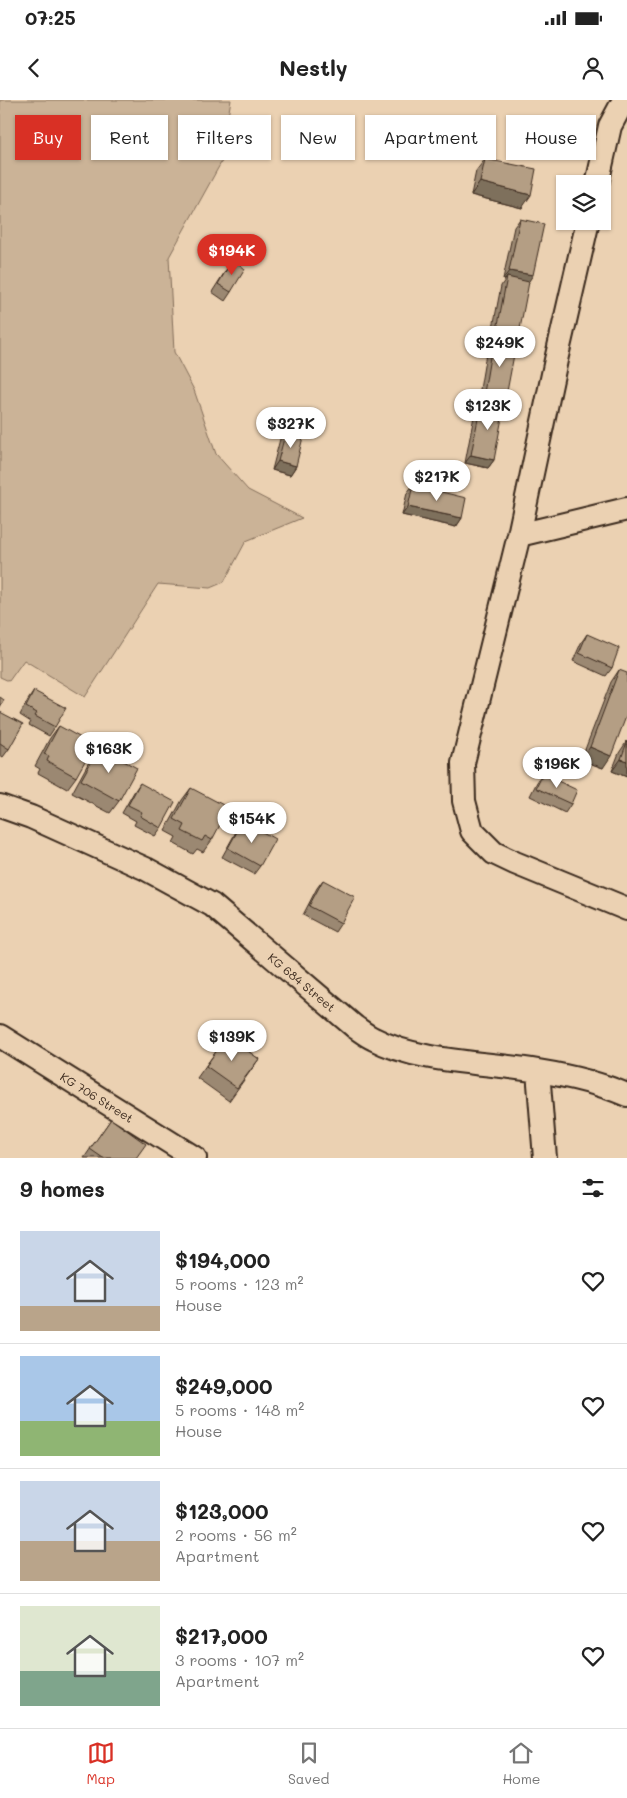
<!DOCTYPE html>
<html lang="en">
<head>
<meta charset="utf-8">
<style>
	:root { --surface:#fff; --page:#f2f2f2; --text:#222; --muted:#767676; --line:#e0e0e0; --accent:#d93025 }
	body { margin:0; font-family:Mali,sans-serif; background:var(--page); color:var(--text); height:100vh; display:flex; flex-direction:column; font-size:19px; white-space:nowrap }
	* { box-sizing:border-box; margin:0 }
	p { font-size:16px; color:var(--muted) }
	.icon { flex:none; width:28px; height:28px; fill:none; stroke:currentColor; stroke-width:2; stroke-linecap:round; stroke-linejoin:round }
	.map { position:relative; height:1058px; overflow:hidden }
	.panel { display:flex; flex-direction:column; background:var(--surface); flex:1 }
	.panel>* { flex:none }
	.banner { position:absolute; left:15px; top:15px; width:598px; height:45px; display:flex; gap:10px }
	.fabs { position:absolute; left:556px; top:75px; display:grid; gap:10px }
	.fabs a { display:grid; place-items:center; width:55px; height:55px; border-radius:0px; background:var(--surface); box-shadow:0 1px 4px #0004; font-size:25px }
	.price { position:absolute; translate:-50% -42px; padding:0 11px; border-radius:18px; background:#fff; color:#222; font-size:16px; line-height:32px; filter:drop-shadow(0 1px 2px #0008) }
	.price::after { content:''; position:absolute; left:50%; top:30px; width:15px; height:11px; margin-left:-8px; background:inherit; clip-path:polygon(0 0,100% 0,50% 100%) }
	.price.on { background:var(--accent); color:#fff }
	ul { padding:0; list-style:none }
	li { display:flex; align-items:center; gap:15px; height:125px; padding:0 20px }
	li+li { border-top:1px solid var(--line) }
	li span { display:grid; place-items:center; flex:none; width:140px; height:100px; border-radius:0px; color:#555 }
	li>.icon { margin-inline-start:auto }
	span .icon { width:60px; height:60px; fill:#fffc; stroke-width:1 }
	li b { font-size:21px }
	h2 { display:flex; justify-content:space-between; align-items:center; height:60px; padding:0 20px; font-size:21px }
	.tag { padding:0 18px; border-radius:0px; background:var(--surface); box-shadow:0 1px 4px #0004; font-size:18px; line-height:45px }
	.tag.on { background:var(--accent); color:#fff }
	.status { display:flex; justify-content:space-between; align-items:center; height:35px; padding:0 25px; background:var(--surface); direction:ltr }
	.status svg { height:14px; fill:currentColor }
	header { display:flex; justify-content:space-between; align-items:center; height:65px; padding:0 20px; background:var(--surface); font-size:22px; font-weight:800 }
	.tab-bar { display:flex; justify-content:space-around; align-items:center; height:70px; border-top:1px solid var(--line); background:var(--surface); font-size:14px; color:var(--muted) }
	.tab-bar a { display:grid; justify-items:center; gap:2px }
	.tab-bar .on { color:var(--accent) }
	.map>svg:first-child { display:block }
	.green { fill:#cbb397; stroke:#836e5a }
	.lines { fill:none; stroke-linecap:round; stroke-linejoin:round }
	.minor-casing { stroke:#3b2a1e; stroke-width:26 }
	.minor { stroke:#ebd1b2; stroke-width:22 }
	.wall { fill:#9b8872; stroke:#3b2a1e }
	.shaded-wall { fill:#7e6f5c; stroke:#3b2a1e }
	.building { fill:#b49e84; stroke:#3b2a1e }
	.labels { text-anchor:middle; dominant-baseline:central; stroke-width:5; stroke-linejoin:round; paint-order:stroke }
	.street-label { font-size:12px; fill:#3b2a1e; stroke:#ebd1b2 }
</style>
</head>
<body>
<div class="status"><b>07:25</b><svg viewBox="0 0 49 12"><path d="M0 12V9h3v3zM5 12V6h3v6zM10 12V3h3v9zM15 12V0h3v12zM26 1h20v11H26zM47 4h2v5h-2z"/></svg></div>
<header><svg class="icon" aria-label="back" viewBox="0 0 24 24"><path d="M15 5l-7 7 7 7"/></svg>Nestly<svg class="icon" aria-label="person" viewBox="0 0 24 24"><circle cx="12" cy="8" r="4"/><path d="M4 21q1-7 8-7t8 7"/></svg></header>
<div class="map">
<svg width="627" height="1058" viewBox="0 0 627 1058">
	<rect width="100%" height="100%" fill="#ebd1b2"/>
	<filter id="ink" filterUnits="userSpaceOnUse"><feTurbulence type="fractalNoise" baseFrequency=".02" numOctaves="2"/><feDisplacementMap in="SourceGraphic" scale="10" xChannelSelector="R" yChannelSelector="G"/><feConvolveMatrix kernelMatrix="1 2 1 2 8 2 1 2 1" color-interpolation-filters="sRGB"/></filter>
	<g filter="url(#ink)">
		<!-- green -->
		<path class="green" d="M0,0H231L227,22L233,41L169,157L174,252L194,290L216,354L248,390L302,418L246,441L224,482L210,488L158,484L85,597L24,560L9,581L0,577Z"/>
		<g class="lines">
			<!-- minor casing -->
			<g class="minor-casing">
				<path id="minor" d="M597,84L610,26L624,0
					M588,121L556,260L519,435L463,663L464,701L472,731L494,753L515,763L627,809
					M519,435L627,409
					M0,706L31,717L146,769L212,805L355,927C361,931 367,936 374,939C419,963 488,962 538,971C569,976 599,983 627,995
					M0,936L195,1058
					M538,971L545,1058"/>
			</g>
			<!-- minor -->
			<use href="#minor" class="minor"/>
		</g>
		<!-- wall -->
		<path class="wall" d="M485,59L522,108L471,95L476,71Z
			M520,119L528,182L513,242L491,238L501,186L505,180L503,179L514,127Z
			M233,159L231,192L225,201L212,192Z
			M493,239L500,305L478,301L487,248Z
			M481,303L494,360L488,368L465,363L475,311Z
			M286,331L296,366L290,375L272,370L280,339Z
			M413,385L462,418L456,427L402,415L407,393Z
			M587,534L612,568L606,576L573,561L581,543Z
			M619,570L603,668L581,660L611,582Z
			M34,591L55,627L49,636L29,625L31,622L20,615L28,600Z
			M0,613L9,649L3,657L0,655Z
			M59,626L76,677L67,689L38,673L40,669L35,666L50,638Z
			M627,641V677L612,671L619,653Z
			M99,648L119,701L110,713L72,693L90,660Z
			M543,674L571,704L565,713L530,696L537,682Z
			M140,683L161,728L155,736L134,725L136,721L122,713L134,692Z
			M191,688L212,740L203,752L197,749L193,754L173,743L176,737L165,731L182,700Z
			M243,721L260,766L254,774L222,757L237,730Z
			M323,780L341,823L335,832L303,815L317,788Z
			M227,936L259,959L229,1001L197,978Z
			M111,1019L136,1058H84Z"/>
		<!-- shaded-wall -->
		<path class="shaded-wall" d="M480,82L531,95L522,108L471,95Z
			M509,171L533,175L527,184L507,177L505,180L503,179Z
			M497,230L519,234L513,242L491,238Z
			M484,293L506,297L500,305L478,301Z
			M471,355L494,360L488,368L465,363Z
			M278,361L296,366L290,375L272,370Z
			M408,407L462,418L456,427L402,415Z
			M590,647L611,656L603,668L581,660Z
			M621,659L627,661V677L612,671Z"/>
		<!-- building -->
		<path class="building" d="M485,59L536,69L531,95L480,82Z
			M520,119L544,124L533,175L509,171Z
			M233,159L245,169L231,192L218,184Z
			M507,177L529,182L519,234L497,230Z
			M493,239L516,244L506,297L484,293Z
			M481,303L504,307L494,360L471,355Z
			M286,331L303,337L296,366L278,361Z
			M413,385L466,398L462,418L408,407Z
			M587,534L619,548L612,568L579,553Z
			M619,570L627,573V614L611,656L590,647Z
			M34,591L66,608L55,627L35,616L37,613L26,607Z
			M0,597L4,600L0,607Z
			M0,612L23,624L9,649L0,643Z
			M59,626L94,645L76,677L47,661L49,656L44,654Z
			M627,642V661L621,659Z
			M99,648L137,668L119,701L81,680Z
			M543,674L577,690L571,704L536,688Z
			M140,683L175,702L161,728L140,716L142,712L128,705Z
			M191,688L229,708L212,740L205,736L202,741L182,731L185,725L174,719Z
			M243,721L275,739L260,766L228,748Z
			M323,780L355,797L341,823L309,806Z
			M227,936L259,959L237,988L206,966Z
			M111,1019L146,1044L136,1058H103L90,1049Z"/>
	</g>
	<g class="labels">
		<!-- street labels -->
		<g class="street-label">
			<text transform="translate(302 882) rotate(40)">KG 684 Street</text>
			<text transform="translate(97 997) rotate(32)">KG 706 Street</text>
		</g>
	</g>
</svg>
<div class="fabs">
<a><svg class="icon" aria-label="layers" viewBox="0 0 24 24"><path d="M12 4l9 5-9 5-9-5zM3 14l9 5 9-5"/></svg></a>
</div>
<b class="price on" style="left:232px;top:176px">$194K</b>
<b class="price" style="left:500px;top:268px">$249K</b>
<b class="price" style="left:488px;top:331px">$123K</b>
<b class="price" style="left:291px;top:349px">$327K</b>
<b class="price" style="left:437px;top:402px">$217K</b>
<b class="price" style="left:109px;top:674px">$163K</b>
<b class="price" style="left:557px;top:689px">$196K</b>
<b class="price" style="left:252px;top:744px">$154K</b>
<b class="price" style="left:232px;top:962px">$139K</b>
<div class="banner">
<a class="tag on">Buy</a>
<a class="tag">Rent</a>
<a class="tag">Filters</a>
<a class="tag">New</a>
<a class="tag">Apartment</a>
<a class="tag">House</a>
</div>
</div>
<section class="panel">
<h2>9 homes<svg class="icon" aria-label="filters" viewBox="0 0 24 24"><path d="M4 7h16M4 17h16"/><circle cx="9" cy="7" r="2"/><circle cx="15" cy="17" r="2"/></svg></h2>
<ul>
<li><span style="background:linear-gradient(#c9d6e8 75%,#b9a48a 0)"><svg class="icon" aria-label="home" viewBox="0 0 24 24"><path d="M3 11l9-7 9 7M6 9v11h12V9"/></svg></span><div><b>$194,000</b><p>5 rooms · 123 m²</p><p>House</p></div><svg class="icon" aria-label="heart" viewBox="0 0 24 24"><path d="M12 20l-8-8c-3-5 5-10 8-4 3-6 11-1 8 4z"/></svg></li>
<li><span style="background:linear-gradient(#a9c7e8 65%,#8fb573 0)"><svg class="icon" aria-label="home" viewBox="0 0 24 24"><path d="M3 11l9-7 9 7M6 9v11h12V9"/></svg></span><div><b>$249,000</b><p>5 rooms · 148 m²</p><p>House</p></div><svg class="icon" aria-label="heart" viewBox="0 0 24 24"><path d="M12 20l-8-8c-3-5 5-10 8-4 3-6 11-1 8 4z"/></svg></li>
<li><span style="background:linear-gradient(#c9d6e8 60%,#b9a48a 0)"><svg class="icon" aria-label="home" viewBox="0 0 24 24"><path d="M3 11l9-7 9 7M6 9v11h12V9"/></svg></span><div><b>$123,000</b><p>2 rooms · 56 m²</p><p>Apartment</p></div><svg class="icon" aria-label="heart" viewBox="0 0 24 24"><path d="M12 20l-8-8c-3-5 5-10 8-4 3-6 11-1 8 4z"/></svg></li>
<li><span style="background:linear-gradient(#dfe7d0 65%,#7fa58c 0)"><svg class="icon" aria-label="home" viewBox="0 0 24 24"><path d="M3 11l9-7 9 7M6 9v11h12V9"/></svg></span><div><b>$217,000</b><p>3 rooms · 107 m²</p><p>Apartment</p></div><svg class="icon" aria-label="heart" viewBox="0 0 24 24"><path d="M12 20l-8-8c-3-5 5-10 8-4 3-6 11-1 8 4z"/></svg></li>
</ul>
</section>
<nav class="tab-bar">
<a class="on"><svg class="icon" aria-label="map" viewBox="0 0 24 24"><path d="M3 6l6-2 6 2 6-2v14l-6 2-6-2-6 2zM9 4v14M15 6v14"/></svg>Map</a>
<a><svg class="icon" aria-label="saved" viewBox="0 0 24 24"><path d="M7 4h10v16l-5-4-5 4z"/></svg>Saved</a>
<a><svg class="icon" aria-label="home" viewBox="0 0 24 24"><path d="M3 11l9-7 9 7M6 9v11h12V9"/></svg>Home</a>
</nav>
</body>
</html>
